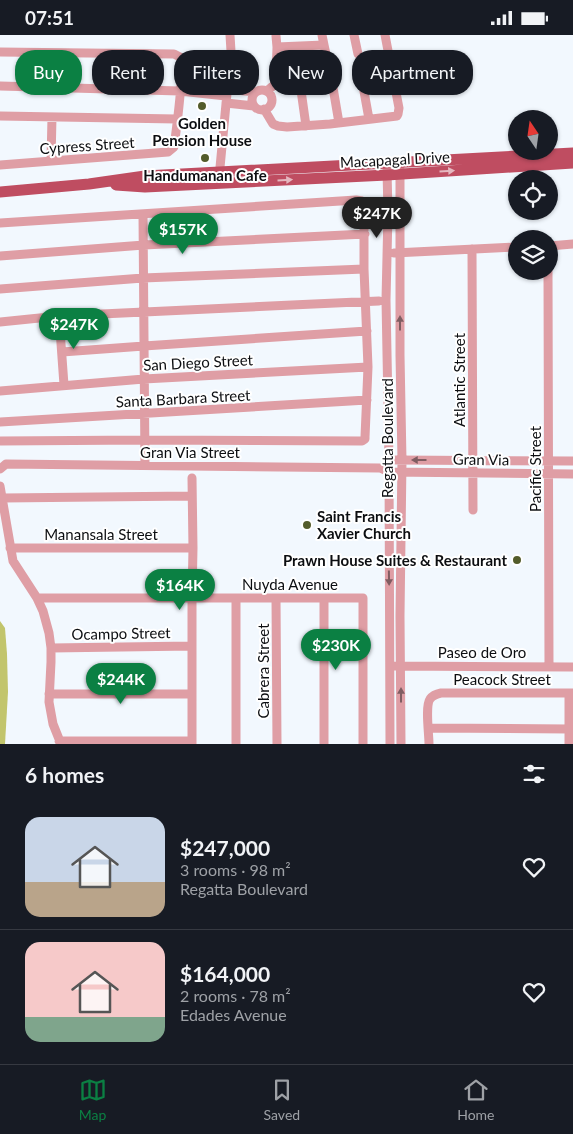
<!DOCTYPE html>
<html lang="en">
<head>
<meta charset="utf-8">
<style>
	:root { --surface:#171b24; --page:#20242c; --text:#f1f3f6; --muted:#9ea1a6; --line:#363941; --accent:#0b8043 }
	body { margin:0; font-family:Lato,sans-serif; background:var(--page); color:var(--text); height:100vh; display:flex; flex-direction:column; font-size:19px; white-space:nowrap }
	* { box-sizing:border-box; margin:0 }
	p { font-size:16px; color:var(--muted) }
	.icon { flex:none; width:28px; height:28px; fill:none; stroke:currentColor; stroke-width:2; stroke-linecap:round; stroke-linejoin:round }
	.map { position:relative; height:709px; overflow:hidden }
	.sheet { display:flex; flex-direction:column; background:var(--surface); flex:1 }
	.sheet>* { flex:none }
	.banner { position:absolute; left:15px; top:15px; width:544px; height:45px; display:flex; gap:10px }
	.needle { width:32px; rotate:347deg }
	.fabs { position:absolute; left:508px; top:75px; display:grid; gap:10px }
	.fabs a { display:grid; place-items:center; width:50px; height:50px; border-radius:50%; background:var(--surface); box-shadow:0 1px 4px #0004; font-size:25px }
	.price { position:absolute; translate:-50% -42px; padding:0 11px; border-radius:18px; background:var(--accent); color:#fff; font-size:16px; line-height:32px; filter:drop-shadow(0 1px 2px #0008) }
	.price::after { content:''; position:absolute; left:50%; top:30px; width:15px; height:11px; margin-left:-8px; background:inherit; clip-path:polygon(0 0,100% 0,50% 100%) }
	.price.active { background:#222; color:#fff }
	ul { padding:0; list-style:none }
	li { display:flex; align-items:center; gap:15px; height:125px; padding:0 25px }
	li+li { border-top:1px solid var(--line) }
	li span { display:grid; place-items:center; flex:none; width:140px; height:100px; border-radius:15px; color:#555 }
	li>.icon { margin-inline-start:auto }
	span .icon { width:60px; height:60px; fill:#fffc; stroke-width:1 }
	li b { font-size:21px }
	h2 { display:flex; justify-content:space-between; align-items:center; height:60px; padding:0 25px; font-size:21px }
	.chip { padding:0 18px; border-radius:20px; background:var(--surface); box-shadow:0 1px 4px #0004; font-size:18px; line-height:45px }
	.chip.active { background:var(--accent); color:#fff }
	.status { display:flex; justify-content:space-between; align-items:center; height:35px; padding:0 25px; background:var(--surface); direction:ltr }
	.status svg { height:14px; fill:currentColor }
	.dock { display:flex; justify-content:space-around; align-items:center; height:70px; border-top:1px solid var(--line); background:var(--surface); font-size:14px; color:var(--muted) }
	.dock a { display:grid; justify-items:center; gap:2px }
	.dock .active { color:var(--accent) }
	.map>svg:first-child { display:block }
	.forest { fill:#c2c56c }
	.lines { fill:none; stroke-linecap:round; stroke-linejoin:round }
	.minor { stroke:#df9ea5; stroke-width:9 }
	.major { stroke:#bf4d61; stroke-width:11 }
	.oneway { fill:#e5b8c0 }
	.oneway2 { fill:#805d62 }
	.poi-dot { fill:#535c2b; stroke:#fff; stroke-width:2 }
	.labels { text-anchor:middle; dominant-baseline:central; stroke-width:4; stroke-linejoin:round; paint-order:stroke }
	.poi-label { font-size:15px; font-weight:bold; fill:#0c0e11; stroke:#fff }
	.street-label { font-size:15px; fill:#0c0e11; stroke:#fff }
</style>
</head>
<body>
<div class="status"><b>07:51</b><svg viewBox="0 0 49 12"><path d="M0 12V9h3v3zM5 12V6h3v6zM10 12V3h3v9zM15 12V0h3v12zM26 1h20v11H26zM47 4h2v5h-2z"/></svg></div>
<div class="map">
<svg width="573" height="709" viewBox="0 0 573 709">
	<rect width="100%" height="100%" fill="#f2f8fe"/>
	<!-- forest -->
	<path class="forest" d="M0,586L5,593L7,619L8,657L5,709H0Z"/>
	<g class="lines">
		<!-- minor -->
		<path class="minor" d="M354,0L358,19
			M276,1L277,12
			M324,10L327,24
			M0,17L174,19L180,22C185,33 176,97 174,112L168,117L0,130
			M359,29L369,84
			M330,35L339,88
			M299,41L306,91
			M0,51L180,56L226,61
			M227,54L255,57
			M252 65a10 10 0 1 1 20 0a10 10 0 1 1-20 0Z
			M267,56L274,50L276,44L277,12L324,10L322,0
			M226,68L254,71
			M264,74L273,89L278,91L287,92L330,89L397,81L398,79L399,73L385,0
			M0,81L177,84
			M51,126L52,82
			M400,134V320L402,425L400,581L401,709
			M387,135L388,178L386,265L389,425L390,709
			M219,143L231,16L230,0
			M143,179L145,430
			M0,188L356,165L362,166L364,171V234L368,332L365,402V404L362,406L145,405L0,406
			M549,211L573,209
			M472,214L473,475
			M394,218L516,212
			M0,221L144,210L365,199
			M548,236L549,632
			M0,254L143,243L364,234
			M59,281L64,350
			M0,287L59,281L379,266
			M62,317L144,311L367,296
			M0,356L144,344L368,332
			M0,387L367,365
			M396,425L573,426
			M0,434L6,429L380,433L389,437L573,439
			M192,443L193,513L192,563V709
			M0,451L13,526L37,563L43,576L49,598L51,613V627L49,667L53,689L61,709
			M3,463L192,461
			M10,513H193
			M37,563H363V709
			M276,563L277,709
			M51,613L192,611
			M396,631L573,632
			M49,659H192
			M429,693L569,694
			M59,706H192
			M236,709V563
			M324,709V563
			M429,709C429,699 425,671 430,664C433,660 436,659 441,658H573
			M569,709V658"/>
		<!-- major -->
		<path class="major" d="M116,150L145,152L387,140L573,128
			M0,157L89,149L145,141L573,118"/>
	</g>
	<!-- one-way arrows -->
	<defs><path id="oneway-solid" d="M-6-.8H1V-3.2L6.5 0L1 3.2V.8H-6Z" transform="scale(1.25)"/></defs>
	<g class="oneway">
		<use href="#oneway-solid" transform="translate(447 136) rotate(-4)"/>
		<use href="#oneway-solid" transform="translate(285 145) rotate(-3)"/>
	</g>
	<g class="oneway2">
		<use href="#oneway-solid" transform="translate(400 288) rotate(-90)"/>
		<use href="#oneway-solid" transform="translate(419 425) rotate(-180)"/>
		<use href="#oneway-solid" transform="translate(389 543) rotate(89)"/>
		<use href="#oneway-solid" transform="translate(401 660) rotate(-90)"/>
	</g>
	<!-- markers -->
	<g class="poi-dot">
		<circle cx="202" cy="71" r="5"/>
		<circle cx="205" cy="123" r="5"/>
		<circle cx="307" cy="490" r="5"/>
		<circle cx="517" cy="525" r="5"/>
	</g>
	<g class="labels">
		<!-- poi labels -->
		<g class="poi-label">
			<text x="202" y="88">Golden<tspan x="202" dy="17">Pension House</tspan></text>
			<text x="205" y="140">Handumanan Cafe</text>
			<text x="317" y="481" text-anchor="start">Saint Francis<tspan x="317" dy="17">Xavier Church</tspan></text>
			<text x="507" y="525" text-anchor="end">Prawn House Suites &amp; Restaurant</text>
		</g>
		<!-- street labels -->
		<g class="street-label">
			<text transform="translate(87 110) rotate(-4)">Cypress Street</text>
			<text transform="translate(395 124) rotate(-3)">Macapagal Drive</text>
			<text transform="translate(198 327) rotate(-3)">San Diego Street</text>
			<text transform="translate(459 345) rotate(-90)">Atlantic Street</text>
			<text transform="translate(183 363) rotate(-3)">Santa Barbara Street</text>
			<text transform="translate(387 403) rotate(-90)">Regatta Boulevard</text>
			<text x="190" y="417">Gran Via Street</text>
			<text transform="translate(481 424) rotate(1)">Gran Via</text>
			<text transform="translate(535 434) rotate(-90)">Pacific Street</text>
			<text x="101" y="499">Manansala Street</text>
			<text x="290" y="549">Nuyda Avenue</text>
			<text transform="translate(121 598) rotate(-1)">Ocampo Street</text>
			<text x="482" y="617">Paseo de Oro</text>
			<text transform="translate(263 636) rotate(-90)">Cabrera Street</text>
			<text x="502" y="644">Peacock Street</text>
		</g>
	</g>
</svg>
<div class="fabs">
<a><svg class="needle" viewBox="-14 -14 28 28"><path d="M0-13l5 13h-10z" fill="#e53935"/><path d="M0 13l5-13h-10z" fill="#9ea1a6"/></svg></a>
<a><svg class="icon" aria-label="locate" viewBox="0 0 24 24"><circle cx="12" cy="12" r="6"/><path d="M12 2v4M12 18v4M2 12h4M18 12h4"/></svg></a>
<a><svg class="icon" aria-label="layers" viewBox="0 0 24 24"><path d="M12 4l9 5-9 5-9-5zM3 14l9 5 9-5"/></svg></a>
</div>
<b class="price active" style="left:377px;top:204px">$247K</b>
<b class="price" style="left:183px;top:220px">$157K</b>
<b class="price" style="left:74px;top:315px">$247K</b>
<b class="price" style="left:180px;top:576px">$164K</b>
<b class="price" style="left:336px;top:636px">$230K</b>
<b class="price" style="left:121px;top:670px">$244K</b>
<div class="banner">
<a class="chip active">Buy</a>
<a class="chip">Rent</a>
<a class="chip">Filters</a>
<a class="chip">New</a>
<a class="chip">Apartment</a>
</div>
</div>
<section class="sheet">
<h2>6 homes<svg class="icon" aria-label="filters" viewBox="0 0 24 24"><path d="M4 7h16M4 17h16"/><circle cx="9" cy="7" r="2"/><circle cx="15" cy="17" r="2"/></svg></h2>
<ul>
<li><span style="background:linear-gradient(#c9d6e8 65%,#b9a48a 0)"><svg class="icon" aria-label="home" viewBox="0 0 24 24"><path d="M3 11l9-7 9 7M6 9v11h12V9"/></svg></span><div><b>$247,000</b><p>3 rooms · 98 m²</p><p>Regatta Boulevard</p></div><svg class="icon" aria-label="heart" viewBox="0 0 24 24"><path d="M12 20l-8-8c-3-5 5-10 8-4 3-6 11-1 8 4z"/></svg></li>
<li><span style="background:linear-gradient(#f6c9c9 75%,#7fa58c 0)"><svg class="icon" aria-label="home" viewBox="0 0 24 24"><path d="M3 11l9-7 9 7M6 9v11h12V9"/></svg></span><div><b>$164,000</b><p>2 rooms · 78 m²</p><p>Edades Avenue</p></div><svg class="icon" aria-label="heart" viewBox="0 0 24 24"><path d="M12 20l-8-8c-3-5 5-10 8-4 3-6 11-1 8 4z"/></svg></li>
</ul>
</section>
<nav class="dock">
<a class="active"><svg class="icon" aria-label="map" viewBox="0 0 24 24"><path d="M3 6l6-2 6 2 6-2v14l-6 2-6-2-6 2zM9 4v14M15 6v14"/></svg>Map</a>
<a><svg class="icon" aria-label="saved" viewBox="0 0 24 24"><path d="M7 4h10v16l-5-4-5 4z"/></svg>Saved</a>
<a><svg class="icon" aria-label="home" viewBox="0 0 24 24"><path d="M3 11l9-7 9 7M6 9v11h12V9"/></svg>Home</a>
</nav>
</body>
</html>
